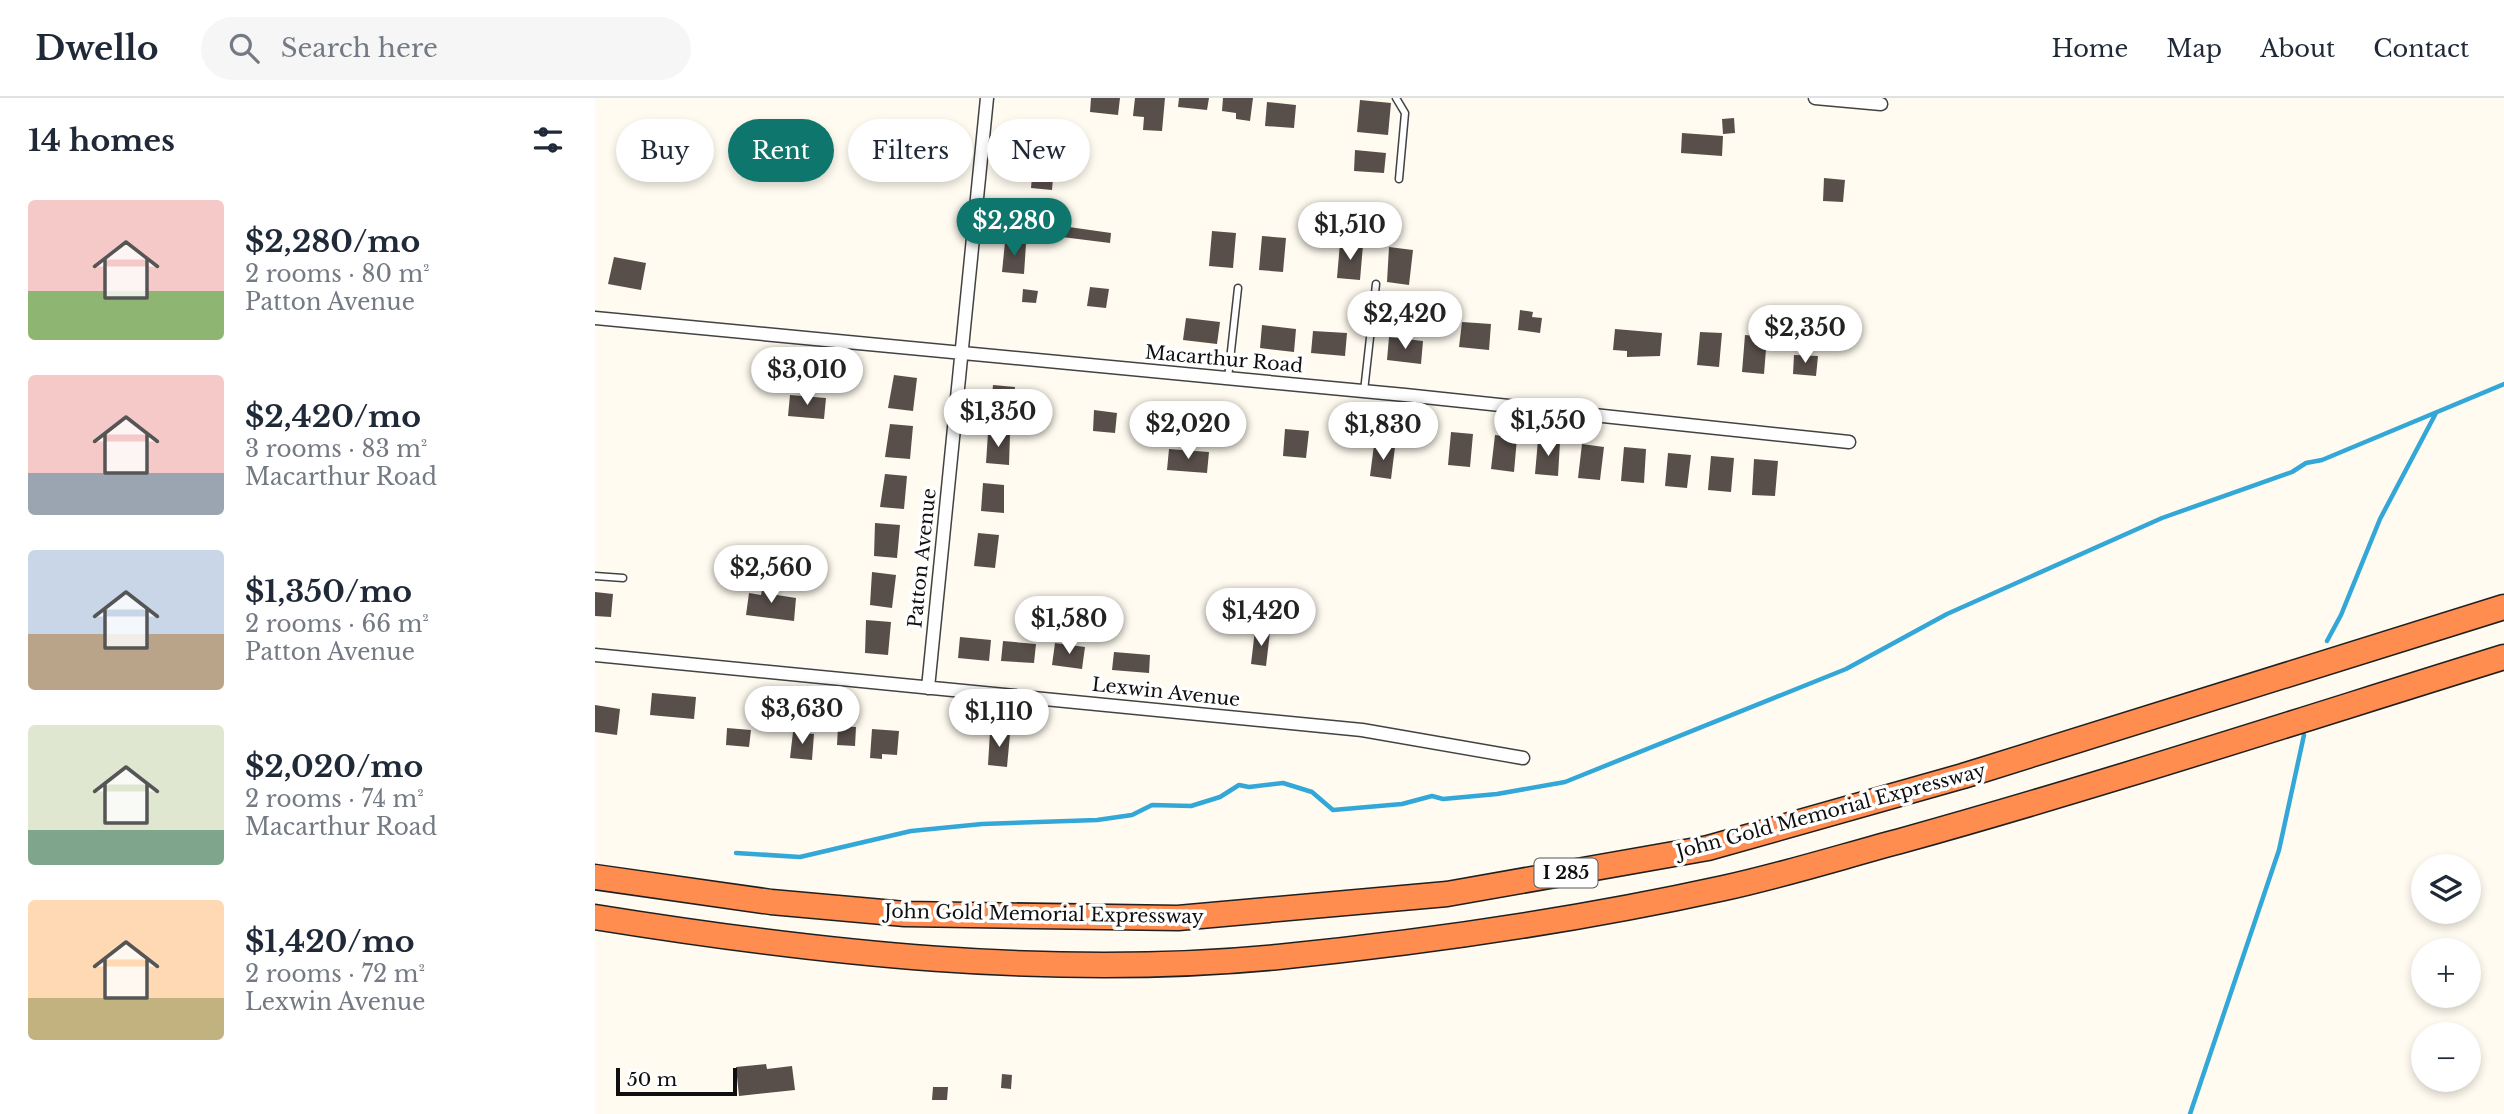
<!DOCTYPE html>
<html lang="en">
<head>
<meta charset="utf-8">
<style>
	:root { --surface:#fff; --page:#f6f6f7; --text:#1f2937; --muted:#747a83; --line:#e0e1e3; --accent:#0f766e }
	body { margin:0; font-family:"Libre Baskerville",serif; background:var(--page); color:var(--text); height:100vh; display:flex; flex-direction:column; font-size:26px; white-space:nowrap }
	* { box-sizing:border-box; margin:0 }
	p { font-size:23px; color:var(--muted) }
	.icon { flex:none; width:38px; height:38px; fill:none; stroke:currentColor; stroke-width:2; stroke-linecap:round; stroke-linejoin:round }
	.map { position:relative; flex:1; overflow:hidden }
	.panel { display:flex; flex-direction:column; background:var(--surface); width:595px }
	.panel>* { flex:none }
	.top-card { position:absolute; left:21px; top:21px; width:665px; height:63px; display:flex; gap:14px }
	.buttons { position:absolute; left:1816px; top:756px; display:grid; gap:14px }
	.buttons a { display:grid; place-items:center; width:70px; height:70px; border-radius:50%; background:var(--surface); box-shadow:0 4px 10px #0003; font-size:35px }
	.scale { position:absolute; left:21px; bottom:18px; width:121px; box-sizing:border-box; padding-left:7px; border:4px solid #0f0f0f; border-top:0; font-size:19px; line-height:24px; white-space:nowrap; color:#0f0f0f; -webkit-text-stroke:5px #fff; paint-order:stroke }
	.price { position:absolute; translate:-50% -60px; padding:0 16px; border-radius:24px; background:#fff; color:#222; font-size:23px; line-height:46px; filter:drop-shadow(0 2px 4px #0008) }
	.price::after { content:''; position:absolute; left:50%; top:42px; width:21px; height:16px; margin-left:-10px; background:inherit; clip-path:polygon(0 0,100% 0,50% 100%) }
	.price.selected { background:var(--accent); color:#fff }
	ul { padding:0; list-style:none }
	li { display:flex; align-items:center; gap:21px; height:175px; padding:0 28px }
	li span { display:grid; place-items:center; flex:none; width:196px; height:140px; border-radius:7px; color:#555 }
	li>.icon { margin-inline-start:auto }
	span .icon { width:84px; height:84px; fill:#fffc; stroke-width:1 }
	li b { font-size:30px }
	h2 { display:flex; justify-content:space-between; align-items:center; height:84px; padding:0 28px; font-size:30px }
	.pill { padding:0 24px; border-radius:32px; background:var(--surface); box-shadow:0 4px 10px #0003; font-size:24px; line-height:63px }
	.pill.selected { background:var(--accent); color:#fff }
	header { display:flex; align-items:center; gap:42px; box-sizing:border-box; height:98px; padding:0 35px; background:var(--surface); border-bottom:2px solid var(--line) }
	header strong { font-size:33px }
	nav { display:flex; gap:38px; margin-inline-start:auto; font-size:24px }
	.search { width:490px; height:63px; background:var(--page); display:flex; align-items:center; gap:18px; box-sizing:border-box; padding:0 24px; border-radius:38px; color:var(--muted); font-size:26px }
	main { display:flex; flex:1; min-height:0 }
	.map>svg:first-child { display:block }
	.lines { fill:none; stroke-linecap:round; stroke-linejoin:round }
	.stream { stroke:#32a7d8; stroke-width:4.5 }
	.building { fill:#584e4a }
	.service-casing { stroke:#424242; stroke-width:9 }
	.minor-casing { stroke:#424242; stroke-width:15 }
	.motorway-casing { stroke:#202020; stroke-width:27 }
	.service { stroke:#fff; stroke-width:6 }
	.minor { stroke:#fff; stroke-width:12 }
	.motorway { stroke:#ff8d4f; stroke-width:24 }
	.labels { text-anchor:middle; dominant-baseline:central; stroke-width:7; stroke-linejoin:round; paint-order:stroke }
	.shield { fill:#fff; stroke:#575757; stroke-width:2 }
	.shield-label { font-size:18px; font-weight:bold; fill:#0f0f0f }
	.street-label { font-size:19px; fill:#0f0f0f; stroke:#fff }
</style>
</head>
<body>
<header>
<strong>Dwello</strong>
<div class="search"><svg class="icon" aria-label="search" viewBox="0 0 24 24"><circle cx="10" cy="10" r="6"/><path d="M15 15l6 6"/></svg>Search here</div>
<nav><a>Home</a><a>Map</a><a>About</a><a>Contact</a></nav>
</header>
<main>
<section class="panel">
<h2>14 homes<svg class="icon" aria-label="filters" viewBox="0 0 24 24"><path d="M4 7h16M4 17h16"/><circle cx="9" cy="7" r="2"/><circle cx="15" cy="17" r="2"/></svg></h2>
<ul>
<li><span style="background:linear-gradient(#f6c9c9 65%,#8fb573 0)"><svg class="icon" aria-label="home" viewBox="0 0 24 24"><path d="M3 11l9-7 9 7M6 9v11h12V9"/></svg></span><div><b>$2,280/mo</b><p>2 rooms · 80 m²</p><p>Patton Avenue</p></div></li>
<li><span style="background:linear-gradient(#f6c9c9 70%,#9aa5b1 0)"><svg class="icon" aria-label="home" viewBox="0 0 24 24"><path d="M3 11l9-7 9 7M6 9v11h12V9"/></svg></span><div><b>$2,420/mo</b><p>3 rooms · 83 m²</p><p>Macarthur Road</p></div></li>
<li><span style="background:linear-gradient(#c9d6e8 60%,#b9a48a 0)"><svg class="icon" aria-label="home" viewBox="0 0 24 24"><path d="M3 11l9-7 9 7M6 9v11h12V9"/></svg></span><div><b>$1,350/mo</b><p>2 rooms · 66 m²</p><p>Patton Avenue</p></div></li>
<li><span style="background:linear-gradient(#dfe7d0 75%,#7fa58c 0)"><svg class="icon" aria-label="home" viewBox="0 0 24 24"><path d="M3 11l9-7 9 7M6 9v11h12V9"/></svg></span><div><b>$2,020/mo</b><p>2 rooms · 74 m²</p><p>Macarthur Road</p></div></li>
<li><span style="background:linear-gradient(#ffd9b3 70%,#c2b280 0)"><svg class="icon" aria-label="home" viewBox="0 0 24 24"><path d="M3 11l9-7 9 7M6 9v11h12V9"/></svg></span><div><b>$1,420/mo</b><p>2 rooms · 72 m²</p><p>Lexwin Avenue</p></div></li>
</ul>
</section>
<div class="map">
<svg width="1909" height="1016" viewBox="0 0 1909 1016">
	<rect width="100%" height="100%" fill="#fffbf0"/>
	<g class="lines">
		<!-- stream -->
		<path class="stream" d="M1732,543L1746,517L1785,421L1841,315
			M141,755L205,759L316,733L387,726L502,722L537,717L557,707L596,708L625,699L644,687L654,689L688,685L717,694L738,712L807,706L837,698L848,701L902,696L970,684L1251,571L1352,516L1567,420L1697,374L1711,365L1727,362L1909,286
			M1595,1016L1684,752L1709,637"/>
	</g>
	<!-- building -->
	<path class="building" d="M496,0H525L523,17L495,14Z
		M540,0H570L567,33L548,32L549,19L538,18Z
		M584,0H614L612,12L583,9Z
		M628,0H658L655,23L641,21V15L627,13Z
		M765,2L796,5L793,37L762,34Z
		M672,4L701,7L699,30L670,28Z
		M1139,20L1140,35L1128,36L1127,21Z
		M1087,35L1128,38L1127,58L1086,55Z
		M760,52L791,55L789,75L759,73Z
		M438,67L459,69L457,92L436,90Z
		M1229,80L1250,82L1248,104L1228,103Z
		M430,113L445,114L443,129L429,128Z
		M460,127L516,135L515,145L459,138Z
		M617,133L641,135L638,170L614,168Z
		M667,138L691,140L688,174L664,172Z
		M410,144L431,146L429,176L407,174Z
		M745,145L768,147L765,182L742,180Z
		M794,149L818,152L814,187L792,184Z
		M19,159L51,165L46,192L13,186Z
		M495,189L514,191L511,210L492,208Z
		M428,191L443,193L441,205L427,204Z
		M925,212L938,214L937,219L947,220L945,235L923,232Z
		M591,220L625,224L622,246L588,242Z
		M867,224L896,226L894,252L864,249Z
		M667,227L701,231L699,254L665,250Z
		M1020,231L1067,235L1065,258L1032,259V253L1018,252Z
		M718,233L752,235L750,258L716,255Z
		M1105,234L1127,235L1124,269L1102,267Z
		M1150,237L1172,239L1169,276L1147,274Z
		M794,239L828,243L826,266L792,262Z
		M1199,257L1223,258L1221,278L1198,276Z
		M299,277L322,280L318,313L293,310Z
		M398,287L420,289L417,320L395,318Z
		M195,297L231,300L229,321L193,318Z
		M499,312L522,315L520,335L498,333Z
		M295,326L318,328L315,361L290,359Z
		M690,331L714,333L711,360L688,358Z
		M856,334L878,336L875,369L853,367Z
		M393,335L415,336L414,367L391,365Z
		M900,337L922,340L919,374L896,371Z
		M943,342L965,344L963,378L940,376Z
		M987,346L1009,349L1005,382L983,380Z
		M779,347L800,349L796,381L775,378Z
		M1029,349L1051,351L1049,385L1026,383Z
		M574,351L614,354L612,375L572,372Z
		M1073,355L1096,357L1092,390L1070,388Z
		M1116,358L1139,360L1136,394L1113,392Z
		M1159,361L1183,363L1180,398L1157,397Z
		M290,376L312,378L309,411L285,409Z
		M388,385L409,387V415L386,413Z
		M280,425L305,427L302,460L279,458Z
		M383,435L404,437L400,470L379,468Z
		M277,474L301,477L297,510L275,507Z
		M168,488L183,489L182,497L201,500L199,523L151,517L154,495L166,497Z
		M0,494L18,496L16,519L0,518Z
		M271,522L296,524L293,557L270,555Z
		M660,532L675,534L671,568L656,566Z
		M365,539L396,542L394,563L363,560Z
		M408,543L441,546L439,565L406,563Z
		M460,545L490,549L487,571L457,567Z
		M519,554L555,557L554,575L517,572Z
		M57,595L101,599L99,621L55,617Z
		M0,607L25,611L22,637L0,634Z
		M243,628L261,629L260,648L242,647Z
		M132,630L156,632L154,649L131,647Z
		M277,631L304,633L302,657L287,656V661L275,660Z
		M198,634L219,636L217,662L195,660Z
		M395,634L415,636L412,669L393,667Z
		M171,966L172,971L197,968L200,992L144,998L141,969Z
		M407,976L417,977L416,991L406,990Z
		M338,989H353L352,1002H337Z"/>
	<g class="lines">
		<!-- service casing -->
		<g class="service-casing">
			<path id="service" d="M801,0L810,15L804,81
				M633,280L643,190
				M769,293L781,186
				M0,478L28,480"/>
		</g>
		<!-- minor casing -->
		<g class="minor-casing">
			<path id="minor" d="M1220,0L1286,6
				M0,220L810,297L1254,344
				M0,557L767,632L928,660
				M333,590L392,0"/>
		</g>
		<!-- motorway casing -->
		<g class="motorway-casing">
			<path id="motorway" d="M0,779L176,804L310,816L583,820L852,796L1113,750L1368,678L1909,509
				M0,819C224,855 457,881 683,859C832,844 983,822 1129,790C1189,777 1249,758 1309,742C1510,686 1709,621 1909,559"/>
		</g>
		<!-- service -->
		<use href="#service" class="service"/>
		<!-- minor -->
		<use href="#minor" class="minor"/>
		<!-- motorway -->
		<use href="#motorway" class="motorway"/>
	</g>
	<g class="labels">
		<!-- shield labels -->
		<rect class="shield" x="939.5" y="760.5" width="63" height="29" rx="5"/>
		<g class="shield-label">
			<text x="971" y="775">I 285</text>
		</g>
		<!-- street labels -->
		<g class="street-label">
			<text transform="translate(629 261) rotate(5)">Macarthur Road</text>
			<text transform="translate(327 460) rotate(-84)">Patton Avenue</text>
			<text transform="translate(571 594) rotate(6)">Lexwin Avenue</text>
			<text transform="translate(1236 713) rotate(-15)">John Gold Memorial Expressway</text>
			<text transform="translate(449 816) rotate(1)">John Gold Memorial Expressway</text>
		</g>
	</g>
</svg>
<div class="buttons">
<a><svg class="icon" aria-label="layers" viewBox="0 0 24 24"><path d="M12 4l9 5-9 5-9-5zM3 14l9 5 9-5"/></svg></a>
<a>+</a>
<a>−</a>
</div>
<div class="scale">50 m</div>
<b class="price selected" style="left:419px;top:160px">$2,280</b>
<b class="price" style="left:755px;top:164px">$1,510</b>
<b class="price" style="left:810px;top:253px">$2,420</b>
<b class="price" style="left:1210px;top:267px">$2,350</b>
<b class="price" style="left:212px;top:309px">$3,010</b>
<b class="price" style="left:403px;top:351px">$1,350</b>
<b class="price" style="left:953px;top:360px">$1,550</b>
<b class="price" style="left:593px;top:363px">$2,020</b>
<b class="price" style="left:788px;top:364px">$1,830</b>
<b class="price" style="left:176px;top:507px">$2,560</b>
<b class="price" style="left:666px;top:550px">$1,420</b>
<b class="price" style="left:474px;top:558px">$1,580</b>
<b class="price" style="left:207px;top:648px">$3,630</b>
<b class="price" style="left:404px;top:651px">$1,110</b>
<div class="top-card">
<a class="pill">Buy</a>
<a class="pill selected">Rent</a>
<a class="pill">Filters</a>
<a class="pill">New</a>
</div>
</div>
</main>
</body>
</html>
